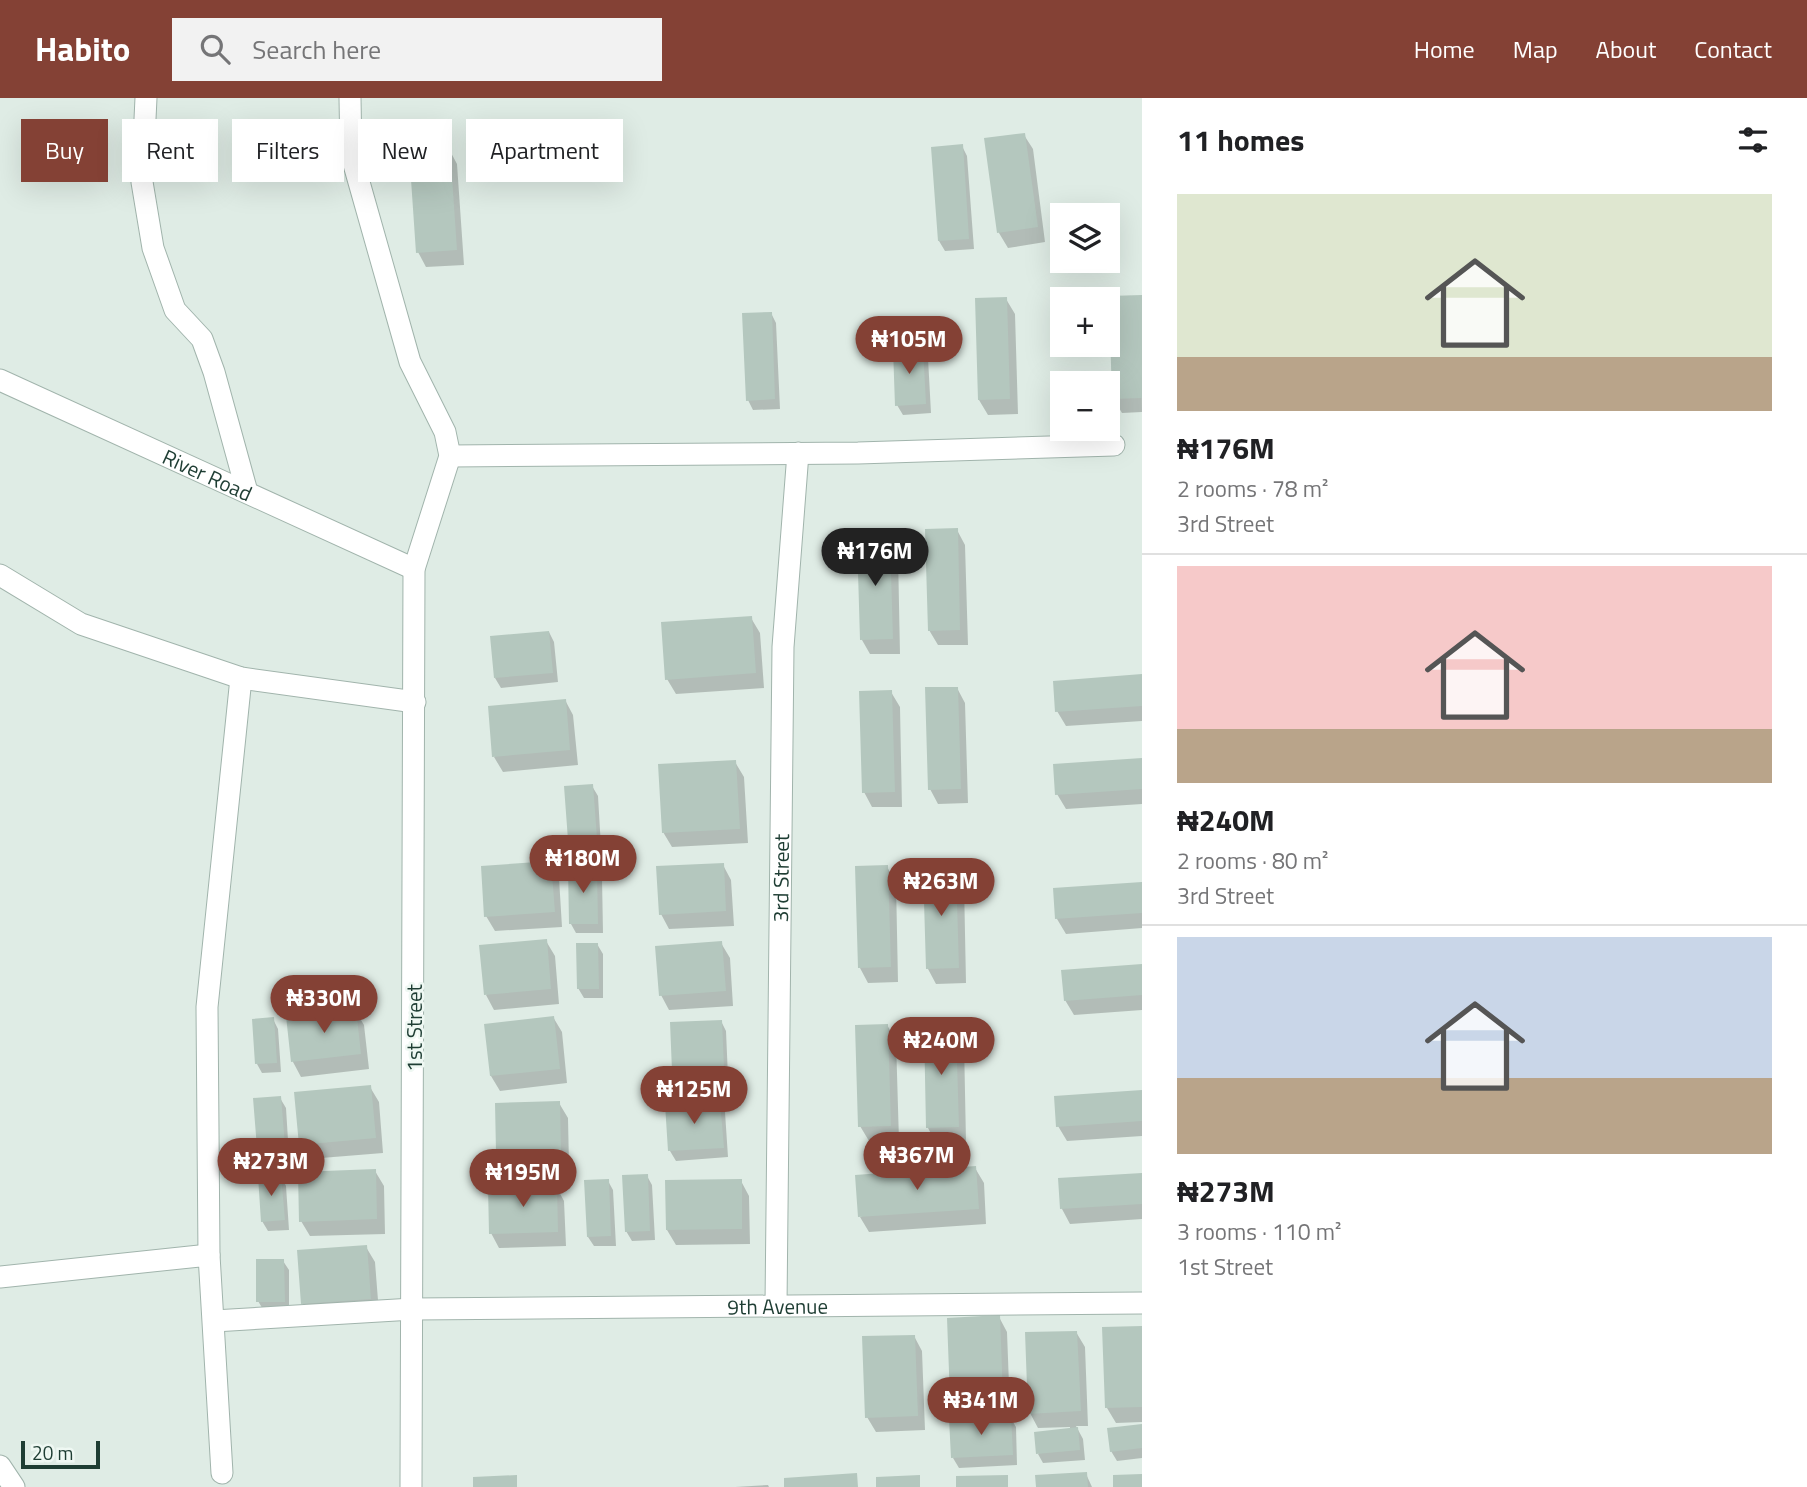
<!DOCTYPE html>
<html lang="en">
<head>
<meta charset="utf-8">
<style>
	:root { --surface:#fff; --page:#f2f2f2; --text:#202124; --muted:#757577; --line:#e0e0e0; --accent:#844135 }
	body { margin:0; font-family:"Titillium Web",sans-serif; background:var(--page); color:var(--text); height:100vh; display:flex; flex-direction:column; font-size:26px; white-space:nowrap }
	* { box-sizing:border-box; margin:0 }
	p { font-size:23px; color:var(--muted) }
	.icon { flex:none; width:38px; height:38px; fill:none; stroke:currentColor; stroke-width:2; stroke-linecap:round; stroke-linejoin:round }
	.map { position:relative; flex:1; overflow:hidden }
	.panel { display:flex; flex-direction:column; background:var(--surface); width:665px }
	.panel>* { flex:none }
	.top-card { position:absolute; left:21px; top:21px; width:665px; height:63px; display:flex; gap:14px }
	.fabs { position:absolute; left:1050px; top:105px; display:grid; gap:14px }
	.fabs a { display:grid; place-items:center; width:70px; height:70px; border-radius:0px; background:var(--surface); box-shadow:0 7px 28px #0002; font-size:35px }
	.scale { position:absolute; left:21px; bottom:18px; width:79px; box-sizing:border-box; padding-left:7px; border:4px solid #1e3d33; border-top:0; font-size:19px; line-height:24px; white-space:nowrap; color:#1e3d33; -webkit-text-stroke:5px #eff8f3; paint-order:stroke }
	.price { position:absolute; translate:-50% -60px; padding:0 16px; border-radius:24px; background:var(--accent); color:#fff; font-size:23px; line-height:46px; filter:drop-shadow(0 2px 4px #0008) }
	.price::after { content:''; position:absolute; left:50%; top:42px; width:21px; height:16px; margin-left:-10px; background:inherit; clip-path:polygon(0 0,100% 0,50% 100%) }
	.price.selected { background:#222; color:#fff }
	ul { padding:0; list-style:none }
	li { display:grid; align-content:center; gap:14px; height:371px; padding:0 35px }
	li+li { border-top:2px solid var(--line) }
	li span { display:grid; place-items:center; height:217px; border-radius:0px; color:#555 }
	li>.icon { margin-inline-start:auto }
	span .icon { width:126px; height:126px; fill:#fffc; stroke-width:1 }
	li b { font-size:30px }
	h2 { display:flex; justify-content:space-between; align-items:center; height:84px; padding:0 35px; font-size:30px }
	.pill { padding:0 24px; border-radius:0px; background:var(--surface); box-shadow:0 7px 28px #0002; font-size:24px; line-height:63px }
	.pill.selected { background:var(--accent); color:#fff }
	header { display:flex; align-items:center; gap:42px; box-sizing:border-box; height:98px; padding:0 35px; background:var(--accent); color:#fff }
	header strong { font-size:33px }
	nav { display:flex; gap:38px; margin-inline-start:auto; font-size:24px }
	.search { width:490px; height:63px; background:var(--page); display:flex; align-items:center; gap:18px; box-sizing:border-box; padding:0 24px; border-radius:0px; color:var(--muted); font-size:26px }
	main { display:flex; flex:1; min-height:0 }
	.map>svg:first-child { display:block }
	.shadow { fill:#0003 }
	.building { fill:#b4c7be }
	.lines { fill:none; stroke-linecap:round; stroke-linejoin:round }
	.minor-casing { stroke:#a1b4ac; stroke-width:23 }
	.minor { stroke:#fff; stroke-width:21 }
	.labels { text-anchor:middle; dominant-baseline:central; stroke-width:5; stroke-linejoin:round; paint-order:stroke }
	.street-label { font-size:21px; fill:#1e3d33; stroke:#eff8f3 }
</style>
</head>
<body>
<header>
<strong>Habito</strong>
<div class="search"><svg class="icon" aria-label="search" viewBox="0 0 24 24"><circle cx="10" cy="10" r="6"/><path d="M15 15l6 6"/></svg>Search here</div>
<nav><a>Home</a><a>Map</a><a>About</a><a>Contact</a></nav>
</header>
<main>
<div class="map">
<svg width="1142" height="1389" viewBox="0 0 1142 1389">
	<rect width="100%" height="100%" fill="#dfece5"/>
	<!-- shadow -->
	<path class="shadow" d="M1024,37L1033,51L1045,144L1008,150L999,135L986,42Z
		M962,48L967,58L974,151L945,153L939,143L933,50Z
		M449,51L457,66L464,167L426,169L418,154Z
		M1141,199L1142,314L1122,315L1113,300Z
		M1006,201L1015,216L1018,316L988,317L979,302L977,202Z
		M771,215L776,225L780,311L753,312L748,302Z
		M922,250L928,260L931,315L903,317L897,307Z
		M957,432L965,447L968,547H938L929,532Z
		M889,441L898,456L900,556H870L862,542Z
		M751,520L760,535L764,590L676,596L667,581Z
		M549,534L554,544L558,584L501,590L495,580Z
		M1142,578V623L1066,628L1057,613L1055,584Z
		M957,590L965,605L968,705L938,706L930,691Z
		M891,594L900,609L902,709H872L864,694Z
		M565,602L573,617L578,667L503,674L494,659Z
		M1142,661V706L1066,711L1057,696L1055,667Z
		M735,664L744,679L748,745L672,749L663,734Z
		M592,688L598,698L601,749L575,751L569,741Z
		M550,765L559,780L562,829L495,833L486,818Z
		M723,767L731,782L734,828L669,831L661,816Z
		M596,769L602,779L603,835H576L571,826Z
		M887,769L896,784L898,884L868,885L860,870Z
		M955,770L964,785L966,885L936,886L928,871L925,771Z
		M1142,786V830L1066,836L1057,821L1055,792Z
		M546,843L555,858L559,906L494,912L486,897Z
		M721,845L730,860L733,908L669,912L661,897Z
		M597,846L603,856V900H584L578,890Z
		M1142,868V912L1074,917L1065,902L1063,873Z
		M355,912L364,927L369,971L301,979L293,964L288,920Z
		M553,919L562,934L567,985L500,993L491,978L486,927Z
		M273,921L278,931L281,974L262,975L257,966Z
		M721,923L726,933L728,979L680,982L674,972Z
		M887,927L896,942L899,1043H869L860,1028Z
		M955,929L964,944L966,1044L936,1045L928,1030Z
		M370,989L379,1004L383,1055L309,1061L300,1046Z
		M1142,994V1038L1067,1043L1058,1028L1056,1000Z
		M280,1000L286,1010L289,1058L264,1060L259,1050Z
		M719,1004L725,1014L728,1059L676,1063L670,1053L667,1008Z
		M559,1005L568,1020L569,1067L507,1068L498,1053Z
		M975,1070L984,1085L986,1126L869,1134L860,1119Z
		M375,1073L384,1088L385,1136L310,1138L301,1123Z
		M1142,1076V1121L1070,1126L1062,1111L1060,1082Z
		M281,1078L286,1088L289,1132L268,1133L262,1123Z
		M647,1078L652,1087L655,1142L632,1143L626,1133Z
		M608,1083L613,1092L616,1148H594L588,1139Z
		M741,1083L749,1098L750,1146L676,1147L667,1132Z
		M556,1088L564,1103L566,1148L499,1150L491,1135Z
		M366,1149L375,1164L379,1215L311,1220L302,1205Z
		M283,1163L289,1172V1213H264L258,1203Z
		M999,1219L1007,1234L1010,1313L961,1315L952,1300Z
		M1142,1229V1324L1116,1325L1107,1310L1104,1231Z
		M1076,1234L1085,1249L1088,1328H1076L1083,1341L1085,1362L1043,1365L1038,1356L1070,1332V1329L1038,1330L1030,1315Z
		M914,1238L922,1253L925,1332L876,1334L867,1319Z
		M1010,1319L1016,1329L1017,1367L959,1370L953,1360Z
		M1142,1328V1360L1117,1363L1111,1353L1109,1332Z
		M1086,1376L1092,1389H1038Z
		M768,1387L769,1389H735Z"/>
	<!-- building -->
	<path class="building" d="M1025,35L1038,129L997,135L984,40Z
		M963,46L969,141L938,143L931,49Z
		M450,49L457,152L416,155L409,52Z
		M1142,197V300L1112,301L1109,198Z
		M1007,199L1010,301L978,302L975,200Z
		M772,214L775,301L746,303L742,215Z
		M923,249L926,306L895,308L893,250Z
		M958,430L960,532L928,533L925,431Z
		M890,439L893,541L860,542L857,440Z
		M752,518L756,575L665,582L661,524Z
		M549,533L553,575L494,580L490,538Z
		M1142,576V608L1055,614L1053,583Z
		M925,589H958L961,691L928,692Z
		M892,592L895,694L862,695L859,593Z
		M566,601L570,652L492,659L488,608Z
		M1142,660V691L1055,697L1053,666Z
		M736,662L740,731L662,735L658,666Z
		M593,686L597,740L568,742L564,688Z
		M551,763L555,814L484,819L481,768Z
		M724,765L726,813L659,817L656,768Z
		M888,767L891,869L858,870L855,768Z
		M568,768H597L598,826H569Z
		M956,768L959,870L926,871L923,769Z
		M1142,784V815L1055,821L1053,790Z
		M547,841L551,891L484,897L479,847Z
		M722,843L726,893L659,898L655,848Z
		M576,845H598L599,891H577Z
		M1142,866V897L1064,903L1061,872Z
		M356,910L361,956L291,964L286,918Z
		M554,918L560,971L490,978L484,926Z
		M274,919L277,965L255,966L252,921Z
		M722,922L724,970L672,973L670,924Z
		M888,926L891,1028L858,1029L855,927Z
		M956,927L959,1029L926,1030L924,928Z
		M371,987L376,1040L299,1047L294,994Z
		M1142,992V1023L1056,1029L1054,998Z
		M281,998L285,1048L257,1050L253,1000Z
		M560,1003L561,1052L496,1054L495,1005Z
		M720,1003L724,1050L668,1053L665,1006Z
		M976,1068L979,1111L858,1119L855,1077Z
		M376,1071L377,1121L299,1124L298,1074Z
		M1142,1075V1106L1060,1111L1058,1080Z
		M648,1076L650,1133L625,1134L622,1077Z
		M281,1077L285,1122L261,1124L258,1078Z
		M609,1081L611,1138L587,1139L584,1082Z
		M742,1081V1131L666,1132L665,1082Z
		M557,1086L558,1134L489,1136L488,1088Z
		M367,1147L371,1201L301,1206L297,1152Z
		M256,1161H284L285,1204H256Z
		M1000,1217L1003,1299L950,1301L947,1220Z
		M1142,1228V1309L1105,1310L1102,1229Z
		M1077,1233L1081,1313L1028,1316L1025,1234Z
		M915,1237L918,1318L865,1320L862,1238Z
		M1011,1317L1013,1357L951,1360L949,1320Z
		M1142,1326V1350L1110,1354L1107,1330Z
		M1078,1329L1080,1352L1036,1356L1034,1334Z
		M1087,1374L1088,1389H1036L1035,1377Z
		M857,1375L858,1389H784V1380Z
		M1142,1376V1389H1113V1377Z
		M517,1377V1389H473V1379Z
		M920,1377V1389H876V1379Z
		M1008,1377V1389H956V1378Z"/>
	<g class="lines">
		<!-- minor casing -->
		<g class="minor-casing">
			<g id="minor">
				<path d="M146,0L142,84L153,150L175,212L202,241L214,274L247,394"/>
				<path d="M350,0L351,56L410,264L445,334L450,358L414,471L411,1389"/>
				<path id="s1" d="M0,282L414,471"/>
				<path d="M450,358L858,355L1114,347"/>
				<path d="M0,477L81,526L241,580L415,604"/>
				<path d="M209,1157L207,909L241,580"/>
				<path d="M0,1179L209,1157L222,1375"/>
				<path id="s2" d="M776,1207L783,549L798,355"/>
				<path id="s3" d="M214,1223L413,1211L1142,1205"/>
				<path d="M0,1368L14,1389"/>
			</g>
		</g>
		<!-- minor -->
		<use href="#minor" class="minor"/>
	</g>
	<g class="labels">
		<!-- street labels -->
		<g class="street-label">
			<text stroke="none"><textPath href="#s1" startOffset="228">River Road</textPath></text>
			<text stroke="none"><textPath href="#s2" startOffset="427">3rd Street</textPath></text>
			<text transform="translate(414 930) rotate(-90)">1st Street</text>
			<text stroke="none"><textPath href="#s3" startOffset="564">9th Avenue</textPath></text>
		</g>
	</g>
</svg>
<div class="fabs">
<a><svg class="icon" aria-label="layers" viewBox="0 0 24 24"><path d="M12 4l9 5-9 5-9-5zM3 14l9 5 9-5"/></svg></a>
<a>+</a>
<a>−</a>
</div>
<div class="scale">20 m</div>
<b class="price" style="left:909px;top:278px">₦105M</b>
<b class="price selected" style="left:875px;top:490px">₦176M</b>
<b class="price" style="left:583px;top:797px">₦180M</b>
<b class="price" style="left:941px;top:820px">₦263M</b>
<b class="price" style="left:324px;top:937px">₦330M</b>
<b class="price" style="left:941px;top:979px">₦240M</b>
<b class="price" style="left:694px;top:1028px">₦125M</b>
<b class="price" style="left:917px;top:1094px">₦367M</b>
<b class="price" style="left:271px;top:1100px">₦273M</b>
<b class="price" style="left:523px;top:1111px">₦195M</b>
<b class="price" style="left:981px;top:1339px">₦341M</b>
<div class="top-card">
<a class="pill selected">Buy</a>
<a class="pill">Rent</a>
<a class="pill">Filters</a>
<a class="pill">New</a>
<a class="pill">Apartment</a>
</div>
</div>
<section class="panel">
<h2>11 homes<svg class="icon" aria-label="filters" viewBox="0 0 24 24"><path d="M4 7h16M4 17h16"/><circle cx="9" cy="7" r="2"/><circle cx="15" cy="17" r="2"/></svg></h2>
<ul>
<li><span style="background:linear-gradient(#dfe7d0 75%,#b9a48a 0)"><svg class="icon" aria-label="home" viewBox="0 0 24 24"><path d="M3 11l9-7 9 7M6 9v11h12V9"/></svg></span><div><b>₦176M</b><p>2 rooms · 78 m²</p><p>3rd Street</p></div></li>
<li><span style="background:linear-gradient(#f6c9c9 75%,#b9a48a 0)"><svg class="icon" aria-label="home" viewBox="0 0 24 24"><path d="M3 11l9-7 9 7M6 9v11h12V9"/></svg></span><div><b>₦240M</b><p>2 rooms · 80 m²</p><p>3rd Street</p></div></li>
<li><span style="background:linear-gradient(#c9d6e8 65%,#b9a48a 0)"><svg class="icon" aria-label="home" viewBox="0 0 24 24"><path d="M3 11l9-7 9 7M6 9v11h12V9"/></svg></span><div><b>₦273M</b><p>3 rooms · 110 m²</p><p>1st Street</p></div></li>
</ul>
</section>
</main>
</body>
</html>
